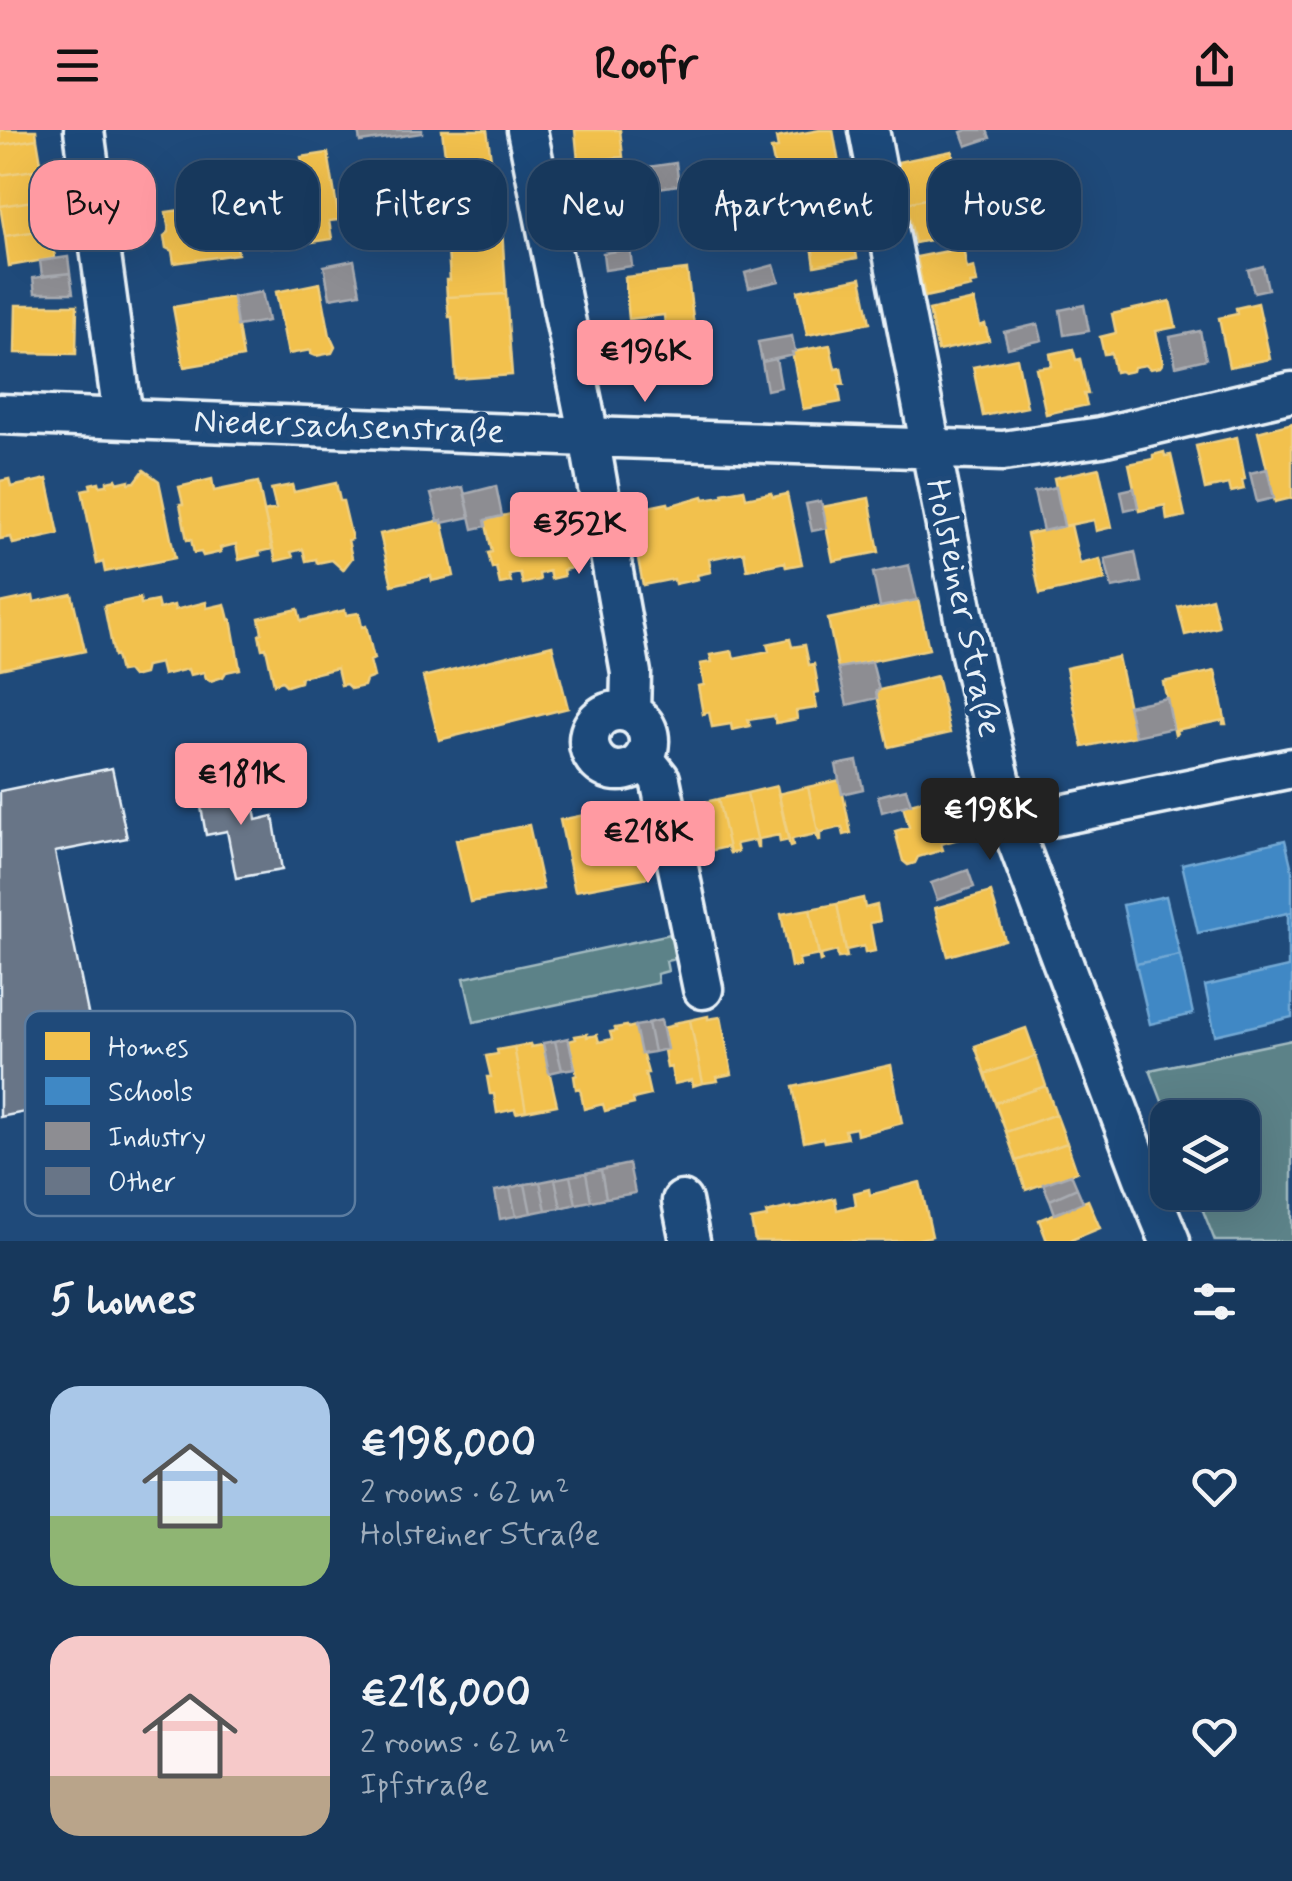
<!DOCTYPE html>
<html lang="en">
<head>
<meta charset="utf-8">
<style>
	:root { --surface:#17385c; --page:#203f62; --text:#f1f3f6; --muted:#9eacbb; --line:#365272; --accent:#ff9aa2 }
	body { margin:0; font-family:Mynerve,sans-serif; background:var(--page); color:var(--text); height:100vh; display:flex; flex-direction:column; font-size:38px; white-space:nowrap }
	* { box-sizing:border-box; margin:0 }
	p { font-size:32px; color:var(--muted) }
	.icon { flex:none; width:55px; height:55px; fill:none; stroke:currentColor; stroke-width:2; stroke-linecap:round; stroke-linejoin:round }
	.map { position:relative; height:1111px; overflow:hidden }
	.sheet { display:flex; flex-direction:column; background:var(--surface); flex:1 }
	.sheet>* { flex:none }
	.top-card { position:absolute; left:30px; top:30px; width:1232px; height:90px; display:flex; gap:20px }
	.buttons { position:absolute; left:1150px; top:970px; display:grid; gap:20px }
	.buttons a { display:grid; place-items:center; width:110px; height:110px; border-radius:20px; background:var(--surface); box-shadow:0 10px 40px #0002,0 0 0 2px var(--line); font-size:50px }
	.price { position:absolute; translate:-50% -85px; padding:0 22px; border-radius:10px; background:var(--accent); color:#111; font-size:32px; line-height:65px; filter:drop-shadow(0 2px 5px #0008) }
	.price::after { content:''; position:absolute; left:50%; top:60px; width:30px; height:22px; margin-left:-15px; background:inherit; clip-path:polygon(0 0,100% 0,50% 100%) }
	.price.on { background:#222; color:#fff }
	ul { padding:0; list-style:none }
	li { display:flex; align-items:center; gap:30px; height:250px; padding:0 50px }
	li span { display:grid; place-items:center; flex:none; width:280px; height:200px; border-radius:30px; color:#555 }
	li>.icon { margin-inline-start:auto }
	span .icon { width:120px; height:120px; fill:#fffc; stroke-width:1 }
	li b { font-size:42px }
	h2 { display:flex; justify-content:space-between; align-items:center; height:120px; padding:0 50px; font-size:42px }
	.chip { padding:0 35px; border-radius:30px; background:var(--surface); box-shadow:0 10px 40px #0002,0 0 0 2px var(--line); font-size:35px; line-height:90px }
	.chip.on { background:var(--accent); color:#111 }
	header { display:flex; justify-content:space-between; align-items:center; height:130px; padding:0 50px; background:var(--accent); color:#111; font-size:45px; font-weight:700 }
	.map>svg:first-child { display:block }
	.green { fill:#5b8288; stroke:#a2bac0; stroke-width:2.5 }
	.homes { fill:#f2c14e; stroke:#efcf81; stroke-width:2.5 }
	.schools { fill:#3f88c5; stroke:#72a8d4; stroke-width:2.5 }
	.industry { fill:#8d8d92; stroke:#a8abb1; stroke-width:2.5 }
	.building { fill:#687587; stroke:#e8f1f8; stroke-width:2.5 }
	.lines { fill:none; stroke-linecap:round; stroke-linejoin:round }
	.minor-casing { stroke:#e8f1f8; stroke-width:45 }
	.minor { stroke:#1f4a7a; stroke-width:38 }
	.labels { text-anchor:middle; dominant-baseline:central; stroke-width:10; stroke-linejoin:round; paint-order:stroke }
	.street-label { font-size:35px; fill:#e8f1f8; stroke:#1f4a7a }
	.key { fill:#1f4a7a; stroke:#5b7ca0; stroke-width:2.5 }
	.key-label { font-size:28px; fill:#e8f1f8 }
</style>
</head>
<body>
<header><svg class="icon" aria-label="menu" viewBox="0 0 24 24"><path d="M4 6h16M4 12h16M4 18h16"/></svg>Roofr<svg class="icon" aria-label="share" viewBox="0 0 24 24"><path d="M12 15V3M7 8l5-5 5 5M5 13v7h14v-7"/></svg></header>
<div class="map">
<svg width="1292" height="1111" viewBox="0 0 1292 1111">
	<rect width="100%" height="100%" fill="#1f4a7a"/>
	<filter id="ink" filterUnits="userSpaceOnUse"><feTurbulence type="fractalNoise" baseFrequency=".01" numOctaves="2"/><feDisplacementMap in="SourceGraphic" scale="20" xChannelSelector="R" yChannelSelector="G"/><feConvolveMatrix kernelMatrix="1 2 1 2 8 2 1 2 1" color-interpolation-filters="sRGB"/></filter>
	<g filter="url(#ink)">
		<!-- green -->
		<path class="green" d="M675,803L680,828L666,831L668,841L657,844L658,853L474,892L464,848Z
			M1292,910V1111H1215L1196,1063L1242,1062V988L1168,987L1150,940Z"/>
		<!-- homes -->
		<path class="homes" d="M0,0H36L37,9L0,15Z
			M442,0H487L493,44L448,50Z
			M575,0H620L623,27L578,31Z
			M820,0H833L840,39L784,50L781,37L775,38L771,19L778,18L776,8Z
			M37,9L42,39L0,45V15Z
			M952,21L960,62L906,73L898,32Z
			M328,23L339,90L329,91L332,109L272,118L266,83L251,86L243,40L266,37L273,45L303,40L301,27Z
			M994,28L1000,51L984,55L978,32Z
			M1053,37L1063,73L1032,82L1028,65L989,75L984,55Z
			M42,39L46,69L0,76V45Z
			M625,57L629,92L639,91L642,108L589,114L583,62Z
			M845,60L851,93L800,103L798,90L807,88L803,69Z
			M960,62L969,102L915,113L906,73Z
			M46,69L51,99L5,106L0,76Z
			M231,73L238,124L174,133L172,121L166,118L164,106L169,102L166,82Z
			M501,82L506,164L447,167L446,150H450L447,104H443L442,86Z
			M851,93L857,128L815,136L812,115L803,117L800,103Z
			M51,99L55,128L9,136L5,106Z
			M963,118L967,139L974,137L977,153L970,154L971,157L925,167L917,127Z
			M687,140L696,212L667,215L664,185L629,189L625,147Z
			M861,148L870,193L807,205L798,161Z
			M320,153L330,206L335,217L332,223L316,226L311,224V220L288,224L276,162Z
			M506,164L512,245L456,249L452,187H449L447,167Z
			M233,167L243,227L184,237L173,177Z
			M974,170L980,196L985,194L989,210L938,221L929,180Z
			M1170,171L1176,197L1156,201L1163,233L1160,237L1150,239L1146,235L1134,237L1133,241L1123,243L1120,241L1115,242L1111,223L1104,224L1100,207L1116,203L1112,184Z
			M1258,173L1270,229L1229,237L1219,188L1237,184L1236,178Z
			M16,175H77L76,224L15,223Z
			M830,215L835,239L841,238L844,254L838,255L841,272L803,279L792,222Z
			M1073,219L1076,230L1080,229L1088,264H1084L1087,275L1046,284L1036,238L1052,236L1050,224Z
			M1017,228L1027,277L983,286L973,237Z
			M1292,293V368L1275,372L1258,302Z
			M1237,307L1245,349L1242,350L1244,359L1231,362L1229,354L1205,359L1196,316Z
			M1164,322L1165,326L1171,325L1185,386L1167,390L1165,375L1139,381L1129,334L1153,329V325Z
			M1099,338L1112,397L1096,401L1094,390L1064,396L1054,348Z
			M144,340L159,351L175,428L105,442L103,432L97,434L82,360L91,358L90,354L99,352L100,356L107,355V351L116,349L117,353L129,350V353L135,352Z
			M9,349L11,357L47,349L59,404L13,414L11,407L0,409V351Z
			M212,349L214,361L258,352L272,419L259,422L260,425L239,430L236,414L220,418L221,422L203,426L201,422L194,423L191,409L187,410L180,374H183L179,357Z
			M336,353L340,371H343L352,409L348,410L352,428L343,440L332,430L317,433L316,429L306,431L303,419L291,422L293,427L276,431L264,382L276,379L271,359L292,355L294,362Z
			M744,359L746,368L771,363L773,367L787,364L802,434L786,437L785,432L747,440L744,422L709,429L711,442L697,445L698,449L675,454L674,449L643,455L629,381L668,373L669,376L703,366L704,369L723,366L722,363Z
			M869,368L879,422L833,431L822,377Z
			M562,379L567,400L571,399L575,416L571,417L576,437L563,440L564,446L551,449L549,441L539,444L540,450L523,454L520,443L509,445L511,452L500,454L496,437L492,438L488,423L492,422L485,390L520,382L522,388Z
			M442,390L454,446L432,451L431,446L392,455L380,404Z
			M1071,395L1080,434L1100,429L1105,450L1040,464L1027,404Z
			M72,464L85,521L0,539V473L33,466L34,472Z
			M140,468L141,474L157,471L159,479L174,475L175,480L206,472L207,478L225,474L229,490L231,489L240,539L226,542L223,547L210,551L206,548L204,542L190,545L188,539L163,545L160,533L146,536L144,544L132,547L127,541L120,542L116,525L114,526L104,476Z
			M1212,468L1219,497L1185,505L1178,477Z
			M918,470L929,519L838,538L828,489Z
			M298,479L301,491L345,480L346,485L359,483L362,497L366,496L374,529L370,531L374,547L366,550L364,556L351,559L346,554L341,555L337,538L301,547L300,552L287,556L282,551L274,554L266,518L262,519L259,505L262,503L259,488Z
			M790,509L792,517L805,515L809,535L814,534L819,562L814,563L817,578L796,581L797,589L776,593L774,586L748,590L750,596L732,600L731,594L712,597L709,582L703,584L698,556L704,555L700,534L712,532L710,525L732,521L734,528L769,521L767,514Z
			M552,515L568,578L439,610L423,547Z
			M1118,527L1135,606L1083,617L1066,538Z
			M1215,541L1226,594H1223V590L1176,600L1177,604L1175,605L1163,552Z
			M937,546L950,603L889,617L876,561Z
			M840,650L851,703L844,705L842,697L820,702V710L808,657Z
			M777,656L789,710L780,712L779,705L759,709V717L747,663Z
			M808,657L820,710H818L816,704L792,709L793,716L790,717L778,664Z
			M963,660L976,704L941,714L943,720L918,727L915,733L908,735L903,731L895,701L909,697L903,676Z
			M747,663L759,717H757L755,710L736,714L738,722L730,723L718,669Z
			M718,669L730,723L727,717L704,722L705,729L697,731L684,677Z
			M609,680L613,703L638,699L649,747L575,761L560,690Z
			M529,695L543,759L470,772L456,710Z
			M991,762L1005,810L948,826L935,778Z
			M863,768L865,778L877,775L880,791L870,793L875,821L865,823L864,816L846,820L837,774Z
			M837,774L847,827L838,828L837,821L821,825L822,831L820,832L810,779Z
			M810,779L819,825L799,829L800,836L791,837L781,784Z
			M708,886V889L721,887L732,944L717,947L718,951L703,953L690,890Z
			M690,890L703,953L693,956L692,950L674,954L671,937L667,938L664,920L667,919L663,898L675,895L674,893Z
			M627,896L628,898L635,896L648,943H645L650,965L633,969L634,974L605,981L603,974L584,979L580,958L576,959L574,946L577,945L569,911L576,909L575,906L587,904V907L597,905L599,912L612,909L610,902L616,901L615,898Z
			M1026,898L1036,926L985,944L975,916Z
			M530,914L531,917L543,915L557,975L526,981L514,917Z
			M514,917L526,981L516,983L515,979L497,983L494,964H490L487,947H491L486,926L498,924L497,920Z
			M1036,926L1046,956L995,973L985,944Z
			M891,935L902,993L857,1005L856,998L845,1000L847,1008L824,1012L823,1008L804,1012L793,957Z
			M1046,956L1056,984L1006,1002L995,973Z
			M1056,984L1067,1013L1016,1031L1006,1002Z
			M1067,1013L1077,1042L1026,1060L1016,1031Z
			M920,1052L932,1106L910,1111H755L751,1090L767,1087L766,1083L791,1077L792,1079L835,1068L837,1080L856,1075L854,1063L869,1059L870,1065Z
			M1088,1070L1100,1098L1069,1111H1047L1039,1090Z"/>
		<!-- schools -->
		<path class="schools" d="M1285,710L1292,740V782L1198,803L1182,734Z
			M1166,766L1180,825L1136,834L1123,775Z
			M1292,782V887L1215,905L1205,856L1288,837V783Z
			M1180,825L1193,884L1150,894L1136,834Z"/>
		<!-- industry -->
		<path class="industry" d="M358,0H422V3L360,12Z
			M967,0H987L990,8L966,16L961,2Z
			M676,33L679,55L651,59L648,37Z
			M240,42L245,71L213,76L209,46Z
			M757,50L760,65L731,71L728,55Z
			M760,65L763,80L734,86L731,71Z
			M1020,86L1025,104L995,112L990,93Z
			M630,119L632,136L605,140L603,123Z
			M68,127L70,143L42,146L40,131Z
			M354,130L360,163L330,168L324,136Z
			M774,135L779,151L749,158L745,143Z
			M1263,136L1268,159L1254,162L1248,140Z
			M70,143L73,163H35L33,148Z
			M262,162L268,191L237,196L233,167Z
			M1084,175L1089,201L1064,205L1060,180Z
			M1038,194L1042,210L1008,218L1004,202Z
			M1200,201L1206,229L1176,236L1170,207Z
			M792,206L795,221L792,222L793,225L762,232L758,212Z
			M776,229L781,257L767,260L762,232Z
			M1267,339L1274,368L1257,372L1250,343Z
			M496,356L502,386L485,390L486,396L473,399L465,364Z
			M463,357L470,387L442,393V390L438,391L431,364Z
			M1056,357L1064,396L1043,401L1034,362Z
			M1134,358L1138,377L1125,380L1121,361Z
			M821,371L827,398L812,401L806,374Z
			M1135,422L1141,452L1112,458L1105,429Z
			M909,435L917,470L880,477L873,443Z
			M872,532L879,560L876,561L877,568L847,575L838,538Z
			M1167,568L1173,598L1135,606L1128,576Z
			M857,631L863,659L842,664L836,635Z
			M906,659L911,674L882,682L878,666Z
			M968,740L974,757L937,770L931,753Z
			M661,890L667,919L654,922L648,893Z
			M648,894L654,922L641,924L635,896Z
			M568,908L575,938L562,940L555,911Z
			M555,911L562,940L549,943L543,913Z
			M629,1034L635,1063L606,1068L601,1040Z
			M601,1040L606,1068L591,1071L586,1043Z
			M586,1043L591,1071L576,1074L570,1046Z
			M1071,1044L1077,1058L1050,1070L1043,1054Z
			M570,1046L576,1074L561,1078L555,1049Z
			M555,1049L561,1078L546,1080L540,1052Z
			M540,1052L546,1080L531,1083L525,1054Z
			M525,1054L531,1083L516,1086L510,1058Z
			M510,1058L516,1086L500,1089L495,1061Z
			M1077,1058L1083,1072L1055,1084L1050,1070Z"/>
		<!-- building -->
		<path class="building" d="M112,638L127,708L55,722L105,966L0,987V661Z
			M250,651L256,690L273,686L282,740L236,748L227,701L206,705L198,660Z"/>
		<g class="lines">
			<!-- minor casing -->
			<g class="minor-casing">
				<path id="minor" d="M84,0L123,287
					M527,0L589,307L631,543L630,583
					M869,0L971,524L1011,695L1144,1048L1170,1111
					M0,284L589,307L1003,321L1101,307L1292,262
					M589 611a30 30 0 1 1 60 0a30 30 0 1 1-60 0Z
					M644,629L660,649L703,859
					M1011,695L1292,638
					M682,1071L690,1111"/>
			</g>
			<!-- minor -->
			<use href="#minor" class="minor"/>
		</g>
	</g>
	<g class="labels">
		<!-- street labels -->
		<g class="street-label">
			<text transform="translate(349 297) rotate(2)">Niedersachsenstraße</text>
			<text transform="translate(963 478) rotate(78)">Holsteiner Straße</text>
		</g>
	</g>
	<!-- legend -->
	<rect x="25" y="881" width="330" height="205" rx="15" class="key"/>
	<rect x="45" y="902" width="45" height="28" fill="#f2c14e"/>
	<rect x="45" y="947" width="45" height="28" fill="#3f88c5"/>
	<rect x="45" y="992" width="45" height="28" fill="#8d8d92"/>
	<rect x="45" y="1037" width="45" height="28" fill="#687587"/>
	<g class="key-label">
		<text x="108" y="926">Homes</text>
		<text x="108" y="971">Schools</text>
		<text x="108" y="1016">Industry</text>
		<text x="108" y="1061">Other</text>
	</g>
</svg>
<div class="buttons">
<a><svg class="icon" aria-label="layers" viewBox="0 0 24 24"><path d="M12 4l9 5-9 5-9-5zM3 14l9 5 9-5"/></svg></a>
</div>
<b class="price" style="left:645px;top:275px">€196K</b>
<b class="price" style="left:579px;top:447px">€352K</b>
<b class="price" style="left:241px;top:698px">€181K</b>
<b class="price on" style="left:990px;top:733px">€198K</b>
<b class="price" style="left:648px;top:756px">€218K</b>
<div class="top-card">
<a class="chip on">Buy</a>
<a class="chip">Rent</a>
<a class="chip">Filters</a>
<a class="chip">New</a>
<a class="chip">Apartment</a>
<a class="chip">House</a>
</div>
</div>
<section class="sheet">
<h2>5 homes<svg class="icon" aria-label="filters" viewBox="0 0 24 24"><path d="M4 7h16M4 17h16"/><circle cx="9" cy="7" r="2"/><circle cx="15" cy="17" r="2"/></svg></h2>
<ul>
<li><span style="background:linear-gradient(#a9c7e8 65%,#8fb573 0)"><svg class="icon" aria-label="home" viewBox="0 0 24 24"><path d="M3 11l9-7 9 7M6 9v11h12V9"/></svg></span><div><b>€198,000</b><p>2 rooms · 62 m²</p><p>Holsteiner Straße</p></div><svg class="icon" aria-label="heart" viewBox="0 0 24 24"><path d="M12 20l-8-8c-3-5 5-10 8-4 3-6 11-1 8 4z"/></svg></li>
<li><span style="background:linear-gradient(#f6c9c9 70%,#b9a48a 0)"><svg class="icon" aria-label="home" viewBox="0 0 24 24"><path d="M3 11l9-7 9 7M6 9v11h12V9"/></svg></span><div><b>€218,000</b><p>2 rooms · 62 m²</p><p>Ipfstraße</p></div><svg class="icon" aria-label="heart" viewBox="0 0 24 24"><path d="M12 20l-8-8c-3-5 5-10 8-4 3-6 11-1 8 4z"/></svg></li>
</ul>
</section>
</body>
</html>
